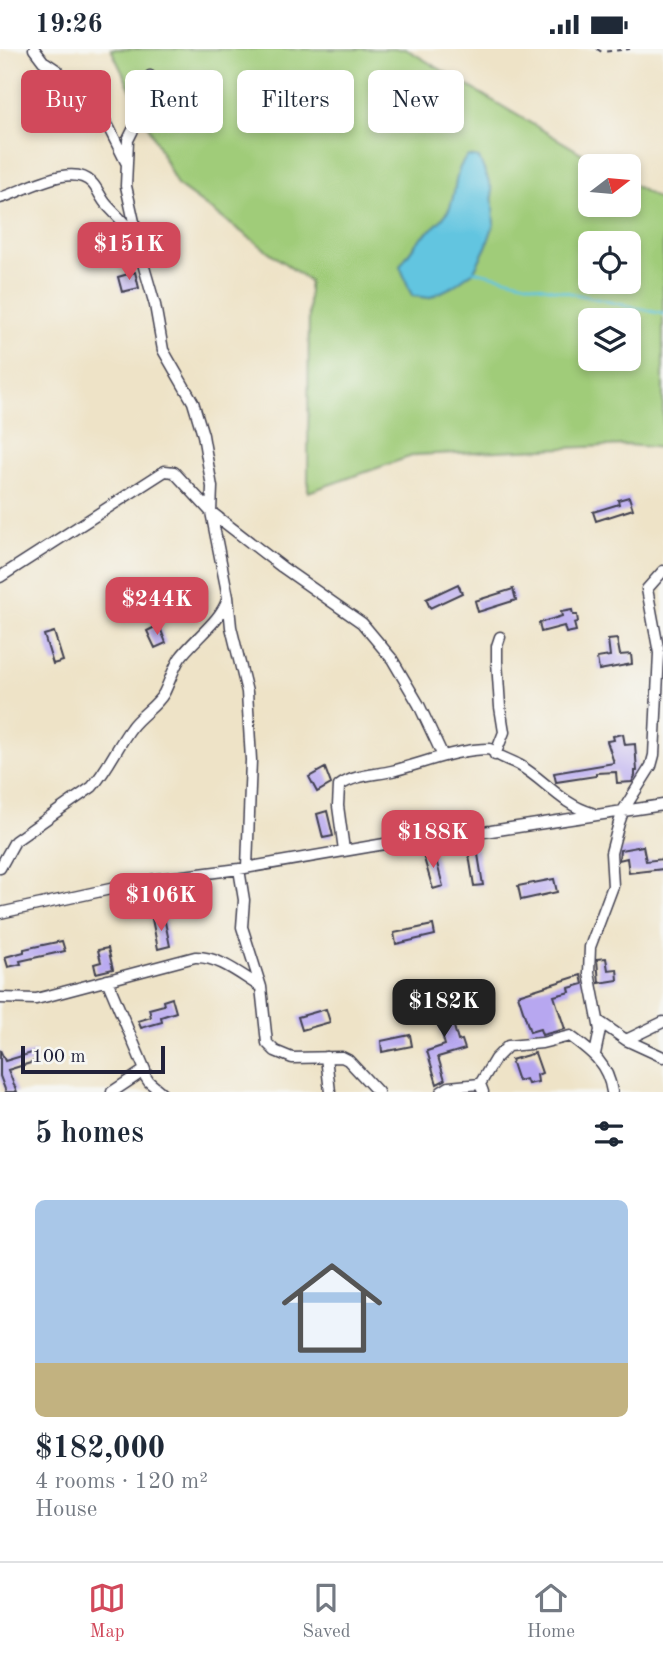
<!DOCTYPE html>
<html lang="en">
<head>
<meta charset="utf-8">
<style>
	:root { --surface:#fff; --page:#f6f6f7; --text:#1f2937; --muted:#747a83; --line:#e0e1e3; --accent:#d1495b }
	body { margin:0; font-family:"Old Standard TT",serif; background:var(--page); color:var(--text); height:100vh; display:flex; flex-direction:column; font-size:26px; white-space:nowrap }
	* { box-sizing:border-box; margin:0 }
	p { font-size:23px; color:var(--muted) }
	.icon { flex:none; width:38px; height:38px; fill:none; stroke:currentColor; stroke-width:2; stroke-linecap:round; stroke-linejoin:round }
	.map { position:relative; height:1043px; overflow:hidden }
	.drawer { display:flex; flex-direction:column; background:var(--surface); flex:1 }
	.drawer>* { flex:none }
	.hud { position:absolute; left:21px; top:21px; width:621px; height:63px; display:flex; gap:14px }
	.needle { width:46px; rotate:74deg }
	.controls { position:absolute; left:578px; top:105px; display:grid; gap:14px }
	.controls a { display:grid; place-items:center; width:63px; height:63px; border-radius:10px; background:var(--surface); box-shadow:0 4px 10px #0003; font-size:35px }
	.scale { position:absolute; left:21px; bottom:18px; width:144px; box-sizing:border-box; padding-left:7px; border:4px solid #22223b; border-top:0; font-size:19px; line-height:24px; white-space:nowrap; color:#22223b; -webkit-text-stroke:5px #f6f6f2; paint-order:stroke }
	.price { position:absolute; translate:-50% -60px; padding:0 16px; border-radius:14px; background:var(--accent); color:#fff; font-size:23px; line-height:46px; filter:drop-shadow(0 2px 4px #0008) }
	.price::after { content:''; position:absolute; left:50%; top:42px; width:21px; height:16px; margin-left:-10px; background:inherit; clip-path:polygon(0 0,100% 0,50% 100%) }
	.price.selected { background:#222; color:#fff }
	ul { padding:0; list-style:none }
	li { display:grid; align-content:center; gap:14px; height:371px; padding:0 35px }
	li span { display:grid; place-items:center; height:217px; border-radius:10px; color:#555 }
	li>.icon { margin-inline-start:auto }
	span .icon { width:126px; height:126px; fill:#fffc; stroke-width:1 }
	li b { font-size:30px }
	h2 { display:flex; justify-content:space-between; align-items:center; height:84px; padding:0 35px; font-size:30px }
	.tag { padding:0 24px; border-radius:10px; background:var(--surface); box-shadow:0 4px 10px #0003; font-size:24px; line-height:63px }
	.tag.selected { background:var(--accent); color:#fff }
	.status { display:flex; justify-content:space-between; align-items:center; height:49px; padding:0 35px; background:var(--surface); direction:ltr }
	.status svg { height:19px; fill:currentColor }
	.tab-bar { display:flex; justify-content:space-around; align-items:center; height:98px; border-top:2px solid var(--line); background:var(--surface); font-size:19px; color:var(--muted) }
	.tab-bar a { display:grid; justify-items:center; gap:4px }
	.tab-bar .selected { color:var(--accent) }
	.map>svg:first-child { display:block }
	.green { fill:#a0cc79; stroke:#61775a; stroke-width:2; fill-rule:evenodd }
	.water { fill:#62c5e0; stroke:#42748e; stroke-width:2 }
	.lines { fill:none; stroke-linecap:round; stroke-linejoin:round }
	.stream { stroke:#62c5e0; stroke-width:2.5 }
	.building { fill:#b7a7f0 }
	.street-casing { stroke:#413f50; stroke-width:13 }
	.path { stroke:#413f50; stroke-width:2; stroke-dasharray:5 5; stroke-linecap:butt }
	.street { stroke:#fff; stroke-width:10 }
</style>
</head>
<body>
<div class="status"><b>19:26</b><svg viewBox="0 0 49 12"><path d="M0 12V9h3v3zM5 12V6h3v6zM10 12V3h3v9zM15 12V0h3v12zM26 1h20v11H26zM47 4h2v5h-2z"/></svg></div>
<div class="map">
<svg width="663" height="1043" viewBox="0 0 663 1043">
	<rect width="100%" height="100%" fill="#f6f6f2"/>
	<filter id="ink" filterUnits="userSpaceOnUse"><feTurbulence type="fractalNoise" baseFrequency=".0143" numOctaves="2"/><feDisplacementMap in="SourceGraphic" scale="14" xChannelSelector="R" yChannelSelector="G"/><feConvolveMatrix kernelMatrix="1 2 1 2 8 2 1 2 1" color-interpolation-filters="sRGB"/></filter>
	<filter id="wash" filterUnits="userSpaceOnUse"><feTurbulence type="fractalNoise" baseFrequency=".00686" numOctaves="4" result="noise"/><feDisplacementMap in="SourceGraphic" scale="28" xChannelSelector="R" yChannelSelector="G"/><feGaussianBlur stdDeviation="1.57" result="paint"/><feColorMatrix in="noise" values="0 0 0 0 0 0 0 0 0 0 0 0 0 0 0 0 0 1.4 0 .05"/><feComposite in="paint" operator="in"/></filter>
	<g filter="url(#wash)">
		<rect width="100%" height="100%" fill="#eee3c7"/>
		<!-- green -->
		<path class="green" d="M111,0H406L603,117H590V156H628V133L663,153V399L627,396L415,406L308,443L309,232L177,136ZM590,194H628V233H590ZM590,271H628V310H590Z"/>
		<!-- water -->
		<path class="water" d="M468,107L479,109L492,140L494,175L486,198L474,222L452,238L429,249L412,247L400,217C406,208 413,198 420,190C431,179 443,173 450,158C457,141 453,121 468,107Z"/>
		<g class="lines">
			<!-- stream -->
			<path class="stream" d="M474,222L663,265"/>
		</g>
		<g id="blocks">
			<!-- building -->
			<path class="building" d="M135,223L139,239L122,243L118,228Z
				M629,448L633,460L596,472L593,463L619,455L618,451Z
				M458,535L462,544L430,559L426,550Z
				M513,540L516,551L478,563L475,552Z
				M572,561L573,566H577L578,573L574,574L576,582L566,584L564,577L541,583L539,574L562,567L561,563Z
				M159,576L166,594L155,599L147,582Z
				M54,583L63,612L53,615L44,586Z
				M617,590L620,606L631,605L632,615L599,621L597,609L610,607L608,591Z
				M623,685L625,696L635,695L637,722H635V727L632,733L617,734L616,723L596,724V727L556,733L554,724L614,714L607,692L614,691L613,687Z
				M325,719L331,735L317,743L309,728Z
				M327,762L333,787L323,789L317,765Z
				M643,797L646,812L663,810V820L629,824L627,809L619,811L620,801Z
				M477,799L483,836L474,837L468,800Z
				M434,803L443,837L433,840L423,806Z
				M554,830L557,843L521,851L518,837Z
				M164,868L170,897L158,900L152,870Z
				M433,876L435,886L396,895L394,884Z
				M62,892L65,902L20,912L21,915L8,918L5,908L24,903V900Z
				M108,899L113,920L96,924L94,915L101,913L98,901Z
				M606,909L608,921L617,920L618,931L599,934L597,910Z
				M581,926L583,935L569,939L570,943L554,947L565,980L542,986L540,980L530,983L518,946Z
				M172,949L176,963L161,968L162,973L141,979L138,972L151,968L149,960L164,956L163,952Z
				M446,949L458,992L462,991L465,1000L438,1008L445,1031L437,1035L427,1002L445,996L433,953Z
				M326,960L330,973L302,981L298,968Z
				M410,986L412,997L382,1003L381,992Z
				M0,1001L5,1012L35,1003L37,1012L8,1021L17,1043H6L0,1027Z
				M535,1004L542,1024L537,1026L538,1033L528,1035L526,1030L518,1032L511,1011Z"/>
		</g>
	</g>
	<g filter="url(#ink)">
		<use href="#blocks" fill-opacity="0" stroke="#413f50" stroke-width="2"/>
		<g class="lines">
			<!-- street casing -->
			<g class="street-casing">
				<path id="street" d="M34,0L43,12L58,22L78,46L107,75L126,113
					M150,27L145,57L128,91L126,137L144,218L155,256L163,301L193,353L203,386L212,438L211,463L228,548L231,578L247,643L251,711L247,818
					M0,149C23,143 71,112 92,134C98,140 101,150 107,156C117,167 127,176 136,188
					M0,528L165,422L174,423L211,463L282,518L362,574L392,610L419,656L443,707
					M495,706L504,683L500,658L497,612V597L500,588
					M344,801L338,757L339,737C354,726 374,726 392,722C425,714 456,700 490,700C497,708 509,710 519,716C544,730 562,756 592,764
					M0,819L15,792L92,738C108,720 117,698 131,679C140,666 156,658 164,644C170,632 173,620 180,609C193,591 222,570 227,551
					M239,820L244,851L242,878L261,938L267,994L275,1002L292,1009L342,1008L348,1011L378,1043
					M0,864L152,831L239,820L396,793L491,782L663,756
					M107,931L145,1021L112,1043
					M0,949L36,950L48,947L195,908C219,907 241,926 261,938
					M600,973L626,991L663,1008
					M626,991L663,973
					M595,1005L600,981L589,924L590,898L613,837L611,804L619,774L624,760L651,717L654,706L659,604L647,540L663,522
					M326,1008L330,1043
					M143,1024L149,1033L161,1043
					M441,1043L449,1038L480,1035
					M483,1043L480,1035L495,1010L508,997L542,994L570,987C592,1003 608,1015 612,1043"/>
			</g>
			<!-- path -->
			<path class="path" d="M597,0L602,3L630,0"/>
			<!-- street -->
			<use href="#street" class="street"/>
		</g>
	</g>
</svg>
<div class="controls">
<a><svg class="needle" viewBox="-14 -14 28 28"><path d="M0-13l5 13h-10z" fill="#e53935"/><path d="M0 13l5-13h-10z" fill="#747a83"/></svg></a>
<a><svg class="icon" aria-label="locate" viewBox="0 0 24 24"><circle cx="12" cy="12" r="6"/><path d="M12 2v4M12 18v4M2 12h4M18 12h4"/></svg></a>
<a><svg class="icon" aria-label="layers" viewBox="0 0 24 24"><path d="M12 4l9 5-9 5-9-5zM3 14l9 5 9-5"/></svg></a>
</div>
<div class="scale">100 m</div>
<b class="price" style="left:129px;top:233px">$151K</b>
<b class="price" style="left:157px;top:588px">$244K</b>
<b class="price" style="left:433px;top:821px">$188K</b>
<b class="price" style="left:161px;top:884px">$106K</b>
<b class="price selected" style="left:444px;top:990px">$182K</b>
<div class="hud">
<a class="tag selected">Buy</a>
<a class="tag">Rent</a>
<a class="tag">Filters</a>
<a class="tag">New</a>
</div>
</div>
<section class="drawer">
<h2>5 homes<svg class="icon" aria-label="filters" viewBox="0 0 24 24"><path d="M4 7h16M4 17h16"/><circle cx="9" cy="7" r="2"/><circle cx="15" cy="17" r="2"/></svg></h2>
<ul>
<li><span style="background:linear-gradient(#a9c7e8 75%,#c2b280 0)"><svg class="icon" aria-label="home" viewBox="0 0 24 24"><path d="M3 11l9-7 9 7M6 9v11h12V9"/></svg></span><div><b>$182,000</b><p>4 rooms · 120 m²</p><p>House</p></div></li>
</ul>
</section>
<nav class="tab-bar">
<a class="selected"><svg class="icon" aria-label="map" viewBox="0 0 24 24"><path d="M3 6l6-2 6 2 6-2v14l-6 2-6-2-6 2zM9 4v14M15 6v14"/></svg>Map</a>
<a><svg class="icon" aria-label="saved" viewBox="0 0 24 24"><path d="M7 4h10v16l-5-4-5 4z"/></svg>Saved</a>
<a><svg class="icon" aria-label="home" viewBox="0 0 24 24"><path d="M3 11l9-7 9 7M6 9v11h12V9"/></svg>Home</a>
</nav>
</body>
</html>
